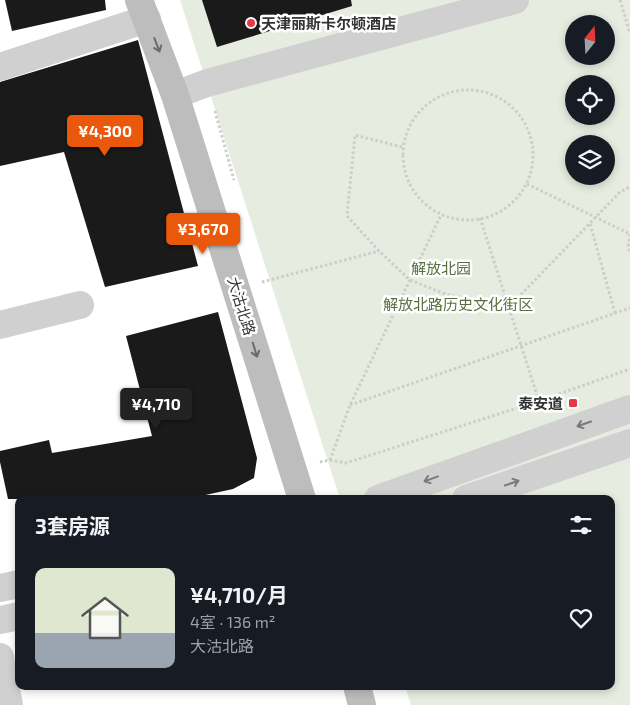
<!DOCTYPE html>
<html lang="zh">
<head>
<meta charset="utf-8">
<style>
	:root { --surface:#171b24; --page:#20242c; --text:#f1f3f6; --muted:#9ea1a6; --line:#363941; --accent:#ea580c }
	body { margin:0; font-family:"Exo 2","Noto Sans SC",sans-serif; background:var(--page); color:var(--text); height:100vh; display:flex; flex-direction:column; font-size:19px; white-space:nowrap }
	* { box-sizing:border-box; margin:0 }
	p { font-size:16px; color:var(--muted) }
	.icon { flex:none; width:28px; height:28px; fill:none; stroke:currentColor; stroke-width:2; stroke-linecap:round; stroke-linejoin:round }
	.map { position:relative; flex:1; overflow:hidden }
	.details { position:absolute; left:15px; top:495px; width:600px; height:195px; display:flex; flex-direction:column; background:var(--surface); border-radius:10px; box-shadow:0 2px 8px #0003 }
	.details>* { flex:none }
	.needle { width:32px; rotate:18deg }
	.tools { position:absolute; left:565px; top:15px; display:grid; gap:10px }
	.tools a { display:grid; place-items:center; width:50px; height:50px; border-radius:50%; background:var(--surface); box-shadow:0 2px 8px #0003; font-size:25px }
	.price { position:absolute; translate:-50% -42px; padding:0 11px; border-radius:5px; background:var(--accent); color:#fff; font-size:16px; line-height:32px; filter:drop-shadow(0 1px 2px #0008) }
	.price::after { content:''; position:absolute; left:50%; top:30px; width:15px; height:11px; margin-left:-8px; background:inherit; clip-path:polygon(0 0,100% 0,50% 100%) }
	.price.on { background:#222; color:#fff }
	ul { padding:0; list-style:none }
	li { display:flex; align-items:center; gap:15px; height:125px; padding:0 20px }
	li+li { border-top:1px solid var(--line) }
	li span { display:grid; place-items:center; flex:none; width:140px; height:100px; border-radius:10px; color:#555 }
	li>.icon { margin-inline-start:auto }
	span .icon { width:60px; height:60px; fill:#fffc; stroke-width:1 }
	li b { font-size:21px }
	h2 { display:flex; justify-content:space-between; align-items:center; height:60px; padding:0 20px; font-size:21px }
	.map>svg:first-child { display:block }
	.green { fill:#e6ecdf; fill-rule:evenodd }
	.building { fill:#1a1a1a }
	.lines { fill:none; stroke-linecap:round; stroke-linejoin:round }
	.path { stroke:#cdcdcd; stroke-width:3; stroke-dasharray:2.5 2.5; stroke-linecap:butt }
	.minor { stroke:#d0d0d0; stroke-width:28 }
	.tertiary { stroke:#d0d0d0; stroke-width:28 }
	.secondary { stroke:#bdbdbd; stroke-width:28 }
	.oneway { stroke:#6a6a6a }
	.oneway2 { stroke:#7a7a7a }
	.poi-dot { fill:#e63946; stroke:#fff; stroke-width:2 }
	.labels { text-anchor:middle; dominant-baseline:central; stroke-width:5; stroke-linejoin:round; paint-order:stroke }
	.poi-label { font-size:15px; font-weight:bold; fill:#333; stroke:#fff; text-anchor:start }
	.park-label { font-size:15px; fill:#56703f; stroke:#fff }
	.street-label { font-size:15px; fill:#333; stroke:#fff }
</style>
</head>
<body>
<div class="map">
<svg width="630" height="705" viewBox="0 0 630 705">
	<rect width="100%" height="100%" fill="#fff"/>
	<!-- green -->
	<path class="green" d="M180,0H630V705H411L405,686H611V499H340ZM574,24H606V56H574ZM574,84H606V116H574ZM574,144H606V176H574Z"/>
	<!-- building -->
	<path class="building" d="M5,0H105L106,10L12,31Z
		M202,0H351L352,6L217,47Z
		M138,40L198,266L105,287L64,152L0,166V82Z
		M218,312L257,458L254,478L233,489L187,499H8L0,462V451L49,440L52,453L152,436L126,336Z"/>
	<g class="lines">
		<!-- path -->
		<path class="path" d="M620,0L630,33
			M403 155a65 65 0 1 1 130 0a65 65 0 1 1-130 0Z
			M215,111L234,180
			M402,147L355,135L347,216L379,251L410,280L445,294L509,307L620,192L630,187
			M527,184L630,234
			M480,218L539,401
			M590,224L615,313
			M630,234L628,247L630,252
			M262,282L379,251
			M350,405L630,308
			M330,460L346,463L539,401L630,369
			M320,462L330,460L350,405L441,215"/>
		<!-- minor -->
		<path class="minor" d="M0,67L147,19
			M175,95L207,83L515,0
			M0,325L80,305
			M0,657L9,705"/>
		<!-- tertiary -->
		<path class="tertiary" d="M378,499L630,409
			M466,499L630,443
			M0,588L19,584
			M0,620L19,616"/>
		<!-- secondary -->
		<path class="secondary" d="M139,0L175,95L302,499
			M357,686L362,705"/>
	</g>
	<!-- one-way arrows -->
	<defs><path id="oneway-shaft" d="M-6 0H5M1.5-3L5.5 0L1.5 3" fill="none" stroke-width="1.6" stroke-linecap="round" stroke-linejoin="round" transform="scale(1.25)"/></defs>
	<g class="oneway">
		<use href="#oneway-shaft" transform="translate(157 45) rotate(69)"/>
		<use href="#oneway-shaft" transform="translate(255 350) rotate(73)"/>
	</g>
	<g class="oneway2">
		<use href="#oneway-shaft" transform="translate(584 424) rotate(161)"/>
		<use href="#oneway-shaft" transform="translate(431 479) rotate(160)"/>
		<use href="#oneway-shaft" transform="translate(512 483) rotate(-19)"/>
	</g>
	<!-- markers -->
	<g class="poi-dot">
		<circle cx="251" cy="23" r="5"/>
		<rect x="568" y="398" width="10" height="10" rx="2.5"/>
	</g>
	<g class="labels">
		<!-- poi labels -->
		<g class="poi-label">
			<text x="261" y="23">天津丽斯卡尔顿酒店</text>
			<text x="563" y="403" text-anchor="end">泰安道</text>
		</g>
		<!-- park labels -->
		<g class="park-label">
			<text x="441" y="268">解放北园</text>
			<text x="458" y="304">解放北路历史文化街区</text>
		</g>
		<!-- street labels -->
		<g class="street-label">
			<text transform="translate(242 306) rotate(73)">大沽北路</text>
		</g>
	</g>
</svg>
<div class="tools">
<a><svg class="needle" viewBox="-14 -14 28 28"><path d="M0-13l5 13h-10z" fill="#e53935"/><path d="M0 13l5-13h-10z" fill="#9ea1a6"/></svg></a>
<a><svg class="icon" aria-label="locate" viewBox="0 0 24 24"><circle cx="12" cy="12" r="6"/><path d="M12 2v4M12 18v4M2 12h4M18 12h4"/></svg></a>
<a><svg class="icon" aria-label="layers" viewBox="0 0 24 24"><path d="M12 4l9 5-9 5-9-5zM3 14l9 5 9-5"/></svg></a>
</div>
<b class="price" style="left:105px;top:157px">¥4,300</b>
<b class="price" style="left:203px;top:255px">¥3,670</b>
<b class="price on" style="left:156px;top:430px">¥4,710</b>
<section class="details">
<h2>3套房源<svg class="icon" aria-label="filters" viewBox="0 0 24 24"><path d="M4 7h16M4 17h16"/><circle cx="9" cy="7" r="2"/><circle cx="15" cy="17" r="2"/></svg></h2>
<ul>
<li><span style="background:linear-gradient(#dfe7d0 65%,#9aa5b1 0)"><svg class="icon" aria-label="home" viewBox="0 0 24 24"><path d="M3 11l9-7 9 7M6 9v11h12V9"/></svg></span><div><b>¥4,710/月</b><p>4室 · 136 m²</p><p>大沽北路</p></div><svg class="icon" aria-label="heart" viewBox="0 0 24 24"><path d="M12 20l-8-8c-3-5 5-10 8-4 3-6 11-1 8 4z"/></svg></li>
</ul>
</section>
</div>
</body>
</html>
